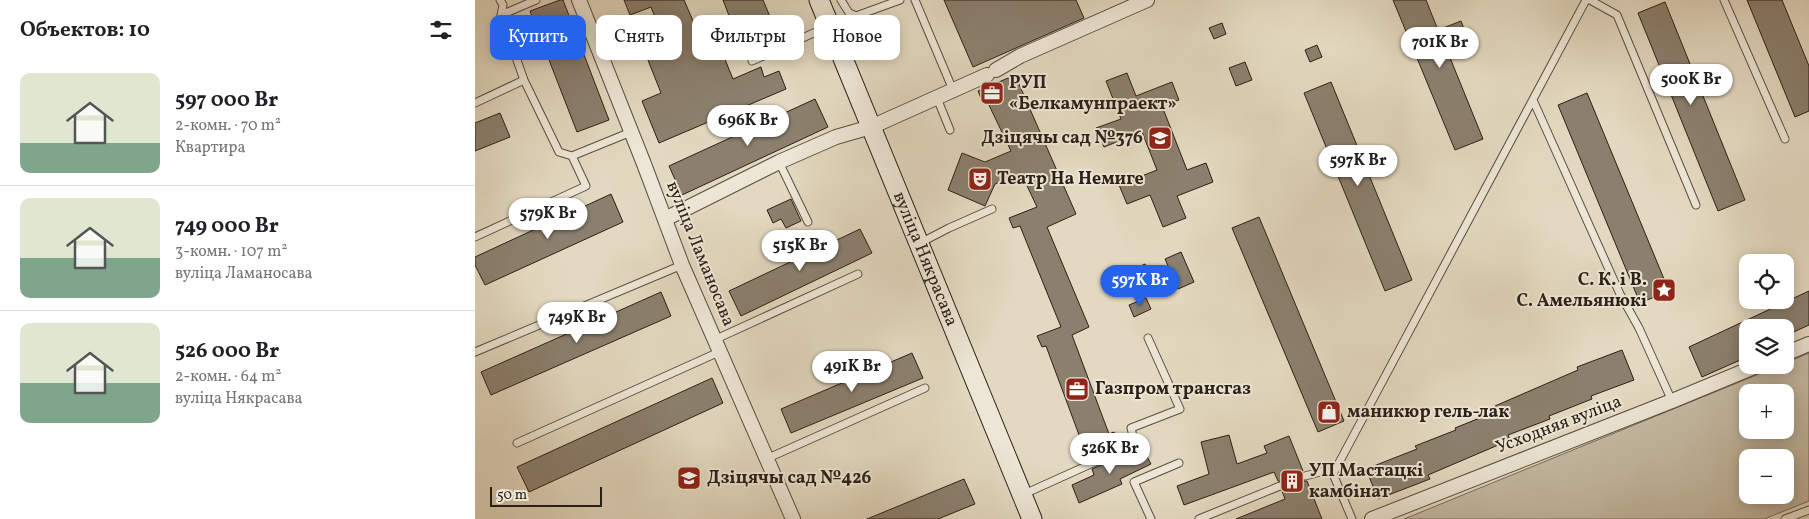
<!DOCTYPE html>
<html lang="ru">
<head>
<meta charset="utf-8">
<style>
	:root { --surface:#fff; --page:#f6f6f6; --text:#202124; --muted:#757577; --line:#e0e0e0; --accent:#2563eb }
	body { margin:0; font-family:Vollkorn,serif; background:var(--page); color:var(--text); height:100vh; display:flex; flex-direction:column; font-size:19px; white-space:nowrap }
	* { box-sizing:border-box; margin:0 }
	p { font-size:16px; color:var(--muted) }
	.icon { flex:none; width:28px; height:28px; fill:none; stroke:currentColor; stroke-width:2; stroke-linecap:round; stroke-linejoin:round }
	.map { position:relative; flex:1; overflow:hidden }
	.details { display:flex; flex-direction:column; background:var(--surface); width:475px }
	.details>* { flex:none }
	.top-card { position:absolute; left:15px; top:15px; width:475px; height:45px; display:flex; gap:10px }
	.tools { position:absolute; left:1264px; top:254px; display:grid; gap:10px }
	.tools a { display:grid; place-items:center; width:55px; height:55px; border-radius:10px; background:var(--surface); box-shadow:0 2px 12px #0003; font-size:25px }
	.scale { position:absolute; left:15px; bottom:12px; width:112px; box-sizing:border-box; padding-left:5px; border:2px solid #2b2016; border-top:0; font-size:14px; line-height:18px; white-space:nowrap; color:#2b2016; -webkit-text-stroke:4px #ede6d6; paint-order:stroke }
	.price { position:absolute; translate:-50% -42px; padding:0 11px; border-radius:18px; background:#fff; color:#222; font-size:16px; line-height:32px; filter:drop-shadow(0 1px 2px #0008) }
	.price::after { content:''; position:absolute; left:50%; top:30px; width:15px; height:11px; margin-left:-8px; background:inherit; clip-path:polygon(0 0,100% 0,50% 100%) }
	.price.selected { background:var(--accent); color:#fff }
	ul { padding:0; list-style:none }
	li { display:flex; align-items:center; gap:15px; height:125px; padding:0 20px }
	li+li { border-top:1px solid var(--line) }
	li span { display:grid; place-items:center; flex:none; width:140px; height:100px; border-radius:10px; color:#555 }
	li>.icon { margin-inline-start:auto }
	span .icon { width:60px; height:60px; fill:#fffc; stroke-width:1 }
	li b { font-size:21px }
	h2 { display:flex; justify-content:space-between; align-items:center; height:60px; padding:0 20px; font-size:21px }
	.tag { padding:0 18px; border-radius:10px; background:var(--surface); box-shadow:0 2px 12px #0003; font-size:18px; line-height:45px }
	.tag.selected { background:var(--accent); color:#fff }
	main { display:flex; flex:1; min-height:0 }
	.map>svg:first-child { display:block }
	.green { fill:#c4baa3; stroke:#786d5c; fill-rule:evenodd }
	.building { fill:#8b806e; stroke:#2b2016 }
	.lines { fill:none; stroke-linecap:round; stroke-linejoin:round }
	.service-casing { stroke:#594e40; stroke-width:9 }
	.minor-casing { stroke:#594e40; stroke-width:16 }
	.secondary-casing { stroke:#2b2016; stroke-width:21 }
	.service { stroke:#ede6d6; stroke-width:7 }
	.minor { stroke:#ede6d6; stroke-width:14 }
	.secondary { stroke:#ede6d6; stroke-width:19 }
	.labels { text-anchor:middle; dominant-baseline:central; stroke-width:4; stroke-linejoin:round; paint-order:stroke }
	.poi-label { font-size:18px; font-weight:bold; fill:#2b2016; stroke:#ede6d6; text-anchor:start }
	.street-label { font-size:18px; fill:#2b2016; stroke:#ede6d6 }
</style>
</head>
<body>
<main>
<section class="details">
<h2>Объектов: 10<svg class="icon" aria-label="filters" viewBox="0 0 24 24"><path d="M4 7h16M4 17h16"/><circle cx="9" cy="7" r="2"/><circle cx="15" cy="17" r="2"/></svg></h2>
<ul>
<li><span style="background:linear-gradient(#dfe7d0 70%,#7fa58c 0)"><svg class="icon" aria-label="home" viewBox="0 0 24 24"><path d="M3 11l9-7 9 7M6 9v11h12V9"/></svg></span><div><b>597 000 Br</b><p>2-комн. · 70 m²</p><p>Квартира</p></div></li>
<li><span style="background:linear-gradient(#dfe7d0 60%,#7fa58c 0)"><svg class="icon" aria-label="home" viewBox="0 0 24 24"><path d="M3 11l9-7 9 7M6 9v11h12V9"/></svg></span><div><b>749 000 Br</b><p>3-комн. · 107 m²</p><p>вуліца Ламаносава</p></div></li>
<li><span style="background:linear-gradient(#dfe7d0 60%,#7fa58c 0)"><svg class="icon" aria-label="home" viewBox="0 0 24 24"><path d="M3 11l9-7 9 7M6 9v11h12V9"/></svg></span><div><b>526 000 Br</b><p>2-комн. · 64 m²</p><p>вуліца Някрасава</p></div></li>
</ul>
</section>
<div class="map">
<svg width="1334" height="519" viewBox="0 0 1334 519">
	<rect width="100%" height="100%" fill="#e3d9c0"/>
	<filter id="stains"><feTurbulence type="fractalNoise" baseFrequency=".004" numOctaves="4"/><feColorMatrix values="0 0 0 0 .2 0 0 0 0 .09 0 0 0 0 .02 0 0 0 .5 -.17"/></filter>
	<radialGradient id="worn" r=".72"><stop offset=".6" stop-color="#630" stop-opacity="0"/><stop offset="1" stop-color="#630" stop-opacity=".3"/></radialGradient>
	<!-- green -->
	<path class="green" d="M1334,353V501L1289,519H929L1306,365H1310V363ZM1272,392H1310V430H1272ZM1272,458H1310V495H1272Z"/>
	<!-- building -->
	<path class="building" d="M85,0H88L134,120L102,132L55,11Z
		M149,0H209L228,44L260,31L248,0H288L301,31L247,52L258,79L286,67L289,77L304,71L311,89L184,143L167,101L186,93L171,55L192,47L176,7L155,15Z
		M469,0H601L609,18L498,67Z
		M918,0H951L963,30L986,21L991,34L969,43L1008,139L980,150Z
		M1272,0H1307L1334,66V111L1320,117Z
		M1190,2L1270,200L1243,211L1163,13Z
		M747,23L751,34L739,39L734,28Z
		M842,45L847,57L835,62L830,50Z
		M770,62L777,80L761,86L754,68Z
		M652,73L661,96L697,82L704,100L687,106L712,170L731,163L738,182L702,196L711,218L688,227L675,195L652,204L644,185L682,170L667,132L629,147L621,128L646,119L631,81Z
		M540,75L601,214L572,227L614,327L597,335L634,434L639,432L645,445L613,459L571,346L567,347L562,336L586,327L545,226L538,228L534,218L562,207L546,173L520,184L510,206L473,190L487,153L510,162L536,151L512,101L508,103L503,91Z
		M856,82L937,280L910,291L829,93Z
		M1112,93L1194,291L1165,303L1083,105Z
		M340,99L353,127L207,195L194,166Z
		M25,113L35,137L0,151V123Z
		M136,194L148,222L10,285L0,265V257Z
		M316,199L326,221L311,228L306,219L298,223L292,210Z
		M784,217L869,421L843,432L757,228Z
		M385,229L397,253L266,316L254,291Z
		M706,252L719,282L703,289L690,259Z
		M670,264L676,277L663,283L657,270Z
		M1334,291V325L1310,336V328H1272V357L1227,377L1214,347Z
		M186,292L196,316L16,395L6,372Z
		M671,298L676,309L659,317L654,305Z
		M1147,350L1159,380L1116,396L1117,399L1074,416L1075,419L1033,435L1035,440L953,475L955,479L903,499L891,469L942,449L940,446L981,430L980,428L1022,411L1020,406L1103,370L1102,367Z
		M437,353L448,378L316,433L306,409Z
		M237,378L248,403L54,492L42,467Z
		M754,435L762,464L792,453L789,446L814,436L828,471L825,474V478L828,481H832L847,519H761L810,499L807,491L809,489L810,484L808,482L803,481L799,472L709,505L702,486L734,474L726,442Z
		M668,449L676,464L645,479L647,484L604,503L597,485L619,475L617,469L649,455L650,458Z
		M489,479L500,504L463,519H392Z"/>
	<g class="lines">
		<!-- service casing -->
		<g class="service-casing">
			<path id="service" d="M366,0L374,13L381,16L425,0
				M440,0L478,90
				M1115,0L1142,15L1221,205
				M1249,0L1310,139
				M26,15L61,0
				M277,61L354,26
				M462,98L475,130
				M1058,100L1145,294L1164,328L1197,401
				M0,103L49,80
				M97,156L156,132
				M304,162L333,222
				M0,237L111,186L97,156L84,152L49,80L26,15L28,5L25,0
				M445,243L474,228L517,209
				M239,340L383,274
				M0,352L207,265
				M42,443L244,352
				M291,459L450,388
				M858,474L1111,0
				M830,476L849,471L858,474L877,519
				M547,495L660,444L656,428L705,409L673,338
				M676,519L659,482L704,463
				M724,519L805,486
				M1310,519L1334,510"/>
		</g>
		<!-- minor casing -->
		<g class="minor-casing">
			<path id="minor" d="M104,0L169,164L207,265L318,519
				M521,70L545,56L672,0
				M190,219L304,162L361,137L396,127L512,75
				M1310,354L1334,344
				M897,519L1197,401L1284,365"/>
		</g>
		<!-- secondary casing -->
		<g class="secondary-casing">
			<g id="secondary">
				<path id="s1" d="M344,0L557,519"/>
			</g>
		</g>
		<!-- service -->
		<use href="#service" class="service"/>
		<!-- minor -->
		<use href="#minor" class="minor"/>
		<!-- secondary -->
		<use href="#secondary" class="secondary"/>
	</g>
	<!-- icons -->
	<defs>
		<g id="office-square" transform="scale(1.25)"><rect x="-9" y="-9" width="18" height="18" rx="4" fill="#8f2418" stroke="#ede6d6"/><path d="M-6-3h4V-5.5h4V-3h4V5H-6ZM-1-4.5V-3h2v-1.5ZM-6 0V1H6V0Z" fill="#fff"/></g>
		<g id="school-square" transform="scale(1.25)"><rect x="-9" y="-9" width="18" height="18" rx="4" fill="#8f2418" stroke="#ede6d6"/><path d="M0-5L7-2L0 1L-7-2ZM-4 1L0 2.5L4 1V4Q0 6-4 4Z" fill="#fff"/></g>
		<g id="theatre-square" transform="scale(1.25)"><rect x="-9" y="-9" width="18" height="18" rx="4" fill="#8f2418" stroke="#ede6d6"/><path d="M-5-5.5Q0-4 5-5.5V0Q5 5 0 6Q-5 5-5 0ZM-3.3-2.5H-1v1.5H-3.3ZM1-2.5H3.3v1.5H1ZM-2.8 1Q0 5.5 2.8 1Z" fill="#fff"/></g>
		<g id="sight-square" transform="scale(1.25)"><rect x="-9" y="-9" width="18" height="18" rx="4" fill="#8f2418" stroke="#ede6d6"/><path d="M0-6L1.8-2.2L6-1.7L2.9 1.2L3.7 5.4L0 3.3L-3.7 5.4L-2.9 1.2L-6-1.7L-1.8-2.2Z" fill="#fff"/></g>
		<g id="shop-square" transform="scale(1.25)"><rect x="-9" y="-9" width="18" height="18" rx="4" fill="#8f2418" stroke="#ede6d6"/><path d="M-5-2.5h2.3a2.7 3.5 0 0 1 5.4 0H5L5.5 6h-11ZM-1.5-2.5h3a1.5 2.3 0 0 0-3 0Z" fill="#fff"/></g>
		<g id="building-square" transform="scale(1.25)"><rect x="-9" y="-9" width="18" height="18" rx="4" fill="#8f2418" stroke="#ede6d6"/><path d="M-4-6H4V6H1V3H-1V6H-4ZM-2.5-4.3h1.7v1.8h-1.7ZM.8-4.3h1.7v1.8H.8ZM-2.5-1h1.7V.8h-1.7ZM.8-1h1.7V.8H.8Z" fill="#fff"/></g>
	</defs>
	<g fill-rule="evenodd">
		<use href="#office-square" x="517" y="93"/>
		<use href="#school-square" x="685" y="138"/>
		<use href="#theatre-square" x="505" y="179"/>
		<use href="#sight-square" x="1189" y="290"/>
		<use href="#office-square" x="602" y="389"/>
		<use href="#shop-square" x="854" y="412"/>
		<use href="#school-square" x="214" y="478"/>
		<use href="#building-square" x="817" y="481"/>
	</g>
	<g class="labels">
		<!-- poi labels -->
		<g class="poi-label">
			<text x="534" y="83">РУП<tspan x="534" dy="21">«Белкамунпраект»</tspan></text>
			<text x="668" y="138" text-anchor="end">Дзіцячы сад №376</text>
			<text x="522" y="179">Театр На Немиге</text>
			<text x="1172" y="280" text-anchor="end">С. К. і В.<tspan x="1172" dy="21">С. Амельянюкі</tspan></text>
			<text x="620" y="389">Газпром трансгаз</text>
			<text x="872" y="412">маникюр гель-лак</text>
			<text x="834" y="471">УП Мастацкі<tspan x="834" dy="21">камбінат</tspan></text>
			<text x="232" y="478">Дзіцячы сад №426</text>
		</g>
		<!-- street labels -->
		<g class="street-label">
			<text transform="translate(225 254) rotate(68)">вуліца Ламаносава</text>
			<text stroke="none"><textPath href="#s1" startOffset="280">вуліца Някрасава</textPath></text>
			<text transform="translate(1084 425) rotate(-21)">Усходняя вуліца</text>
		</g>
	</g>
	<rect width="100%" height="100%" filter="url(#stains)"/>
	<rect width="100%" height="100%" fill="url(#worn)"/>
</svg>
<div class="tools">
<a><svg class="icon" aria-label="locate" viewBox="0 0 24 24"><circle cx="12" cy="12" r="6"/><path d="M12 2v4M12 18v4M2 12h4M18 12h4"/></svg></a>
<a><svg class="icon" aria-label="layers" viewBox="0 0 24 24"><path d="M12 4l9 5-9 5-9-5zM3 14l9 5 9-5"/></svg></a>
<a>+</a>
<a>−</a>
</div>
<div class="scale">50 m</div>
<b class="price" style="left:965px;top:69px">701K Br</b>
<b class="price" style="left:1216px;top:106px">500K Br</b>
<b class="price" style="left:273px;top:147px">696K Br</b>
<b class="price" style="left:883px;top:187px">597K Br</b>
<b class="price" style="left:73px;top:240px">579K Br</b>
<b class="price" style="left:325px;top:272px">515K Br</b>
<b class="price selected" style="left:665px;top:307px">597K Br</b>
<b class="price" style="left:102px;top:344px">749K Br</b>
<b class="price" style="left:377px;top:393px">491K Br</b>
<b class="price" style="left:635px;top:475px">526K Br</b>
<div class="top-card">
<a class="tag selected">Купить</a>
<a class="tag">Снять</a>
<a class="tag">Фильтры</a>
<a class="tag">Новое</a>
</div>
</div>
</main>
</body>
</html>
